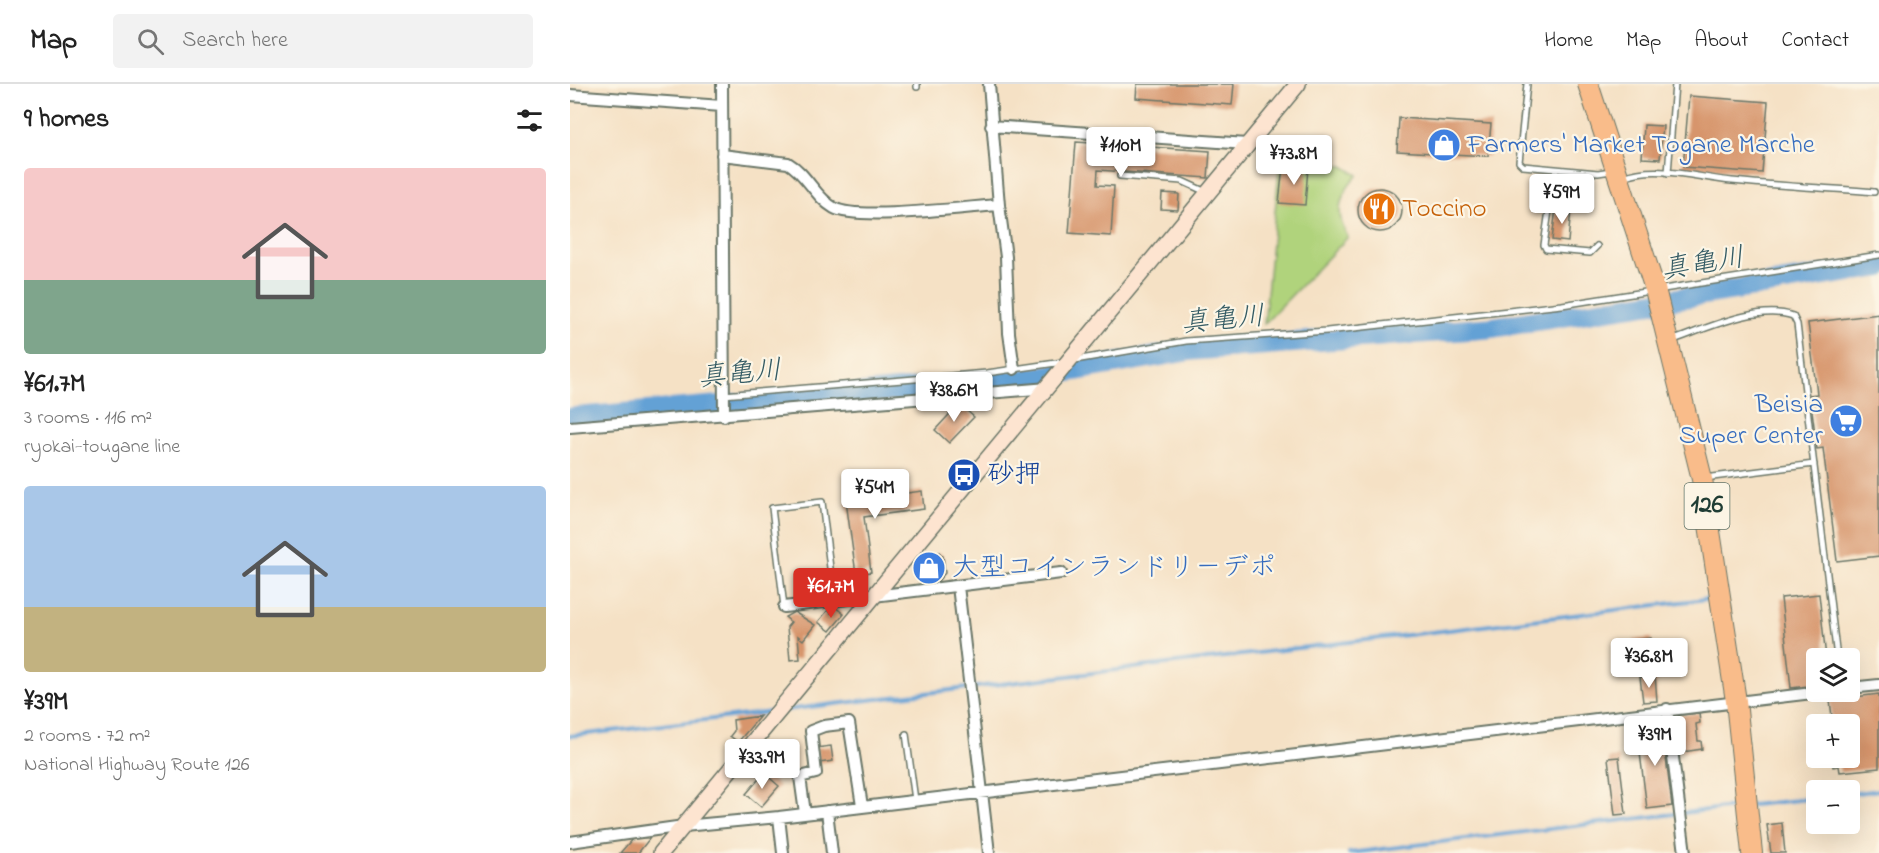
<!DOCTYPE html>
<html lang="en">
<head>
<meta charset="utf-8">
<style>
	:root { --surface:#fff; --page:#f2f2f2; --text:#222; --muted:#767676; --line:#e0e0e0; --accent:#d93025 }
	body { margin:0; font-family:"Indie Flower","Klee One",sans-serif; background:var(--page); color:var(--text); height:100vh; display:flex; flex-direction:column; font-size:22px; white-space:nowrap }
	* { box-sizing:border-box; margin:0 }
	p { font-size:20px; color:var(--muted) }
	.icon { flex:none; width:33px; height:33px; fill:none; stroke:currentColor; stroke-width:2; stroke-linecap:round; stroke-linejoin:round }
	.map { position:relative; flex:1; overflow:hidden }
	.side { display:flex; flex-direction:column; background:var(--surface); width:570px }
	.side>* { flex:none }
	.fabs { position:absolute; left:1236px; top:564px; display:grid; gap:12px }
	.fabs a { display:grid; place-items:center; width:54px; height:54px; border-radius:6px; background:var(--surface); box-shadow:0 6px 24px #0002; font-size:30px }
	.price { position:absolute; translate:-50% -51px; padding:0 14px; border-radius:6px; background:#fff; color:#222; font-size:20px; line-height:39px; filter:drop-shadow(0 2px 3px #0008) }
	.price::after { content:''; position:absolute; left:50%; top:36px; width:18px; height:14px; margin-left:-9px; background:inherit; clip-path:polygon(0 0,100% 0,50% 100%) }
	.price.active { background:var(--accent); color:#fff }
	ul { padding:0; list-style:none }
	li { display:grid; align-content:center; gap:12px; height:318px; padding:0 24px }
	li span { display:grid; place-items:center; height:186px; border-radius:6px; color:#555 }
	li>.icon { margin-inline-start:auto }
	span .icon { width:108px; height:108px; fill:#fffc; stroke-width:1 }
	li b { font-size:26px }
	h2 { display:flex; justify-content:space-between; align-items:center; height:72px; padding:0 24px; font-size:26px }
	header { display:flex; align-items:center; gap:36px; box-sizing:border-box; height:84px; padding:0 30px; background:var(--surface); border-bottom:2px solid var(--line) }
	header strong { font-size:28px }
	nav { display:flex; gap:33px; margin-inline-start:auto; font-size:21px }
	.search { width:420px; height:54px; background:var(--page); display:flex; align-items:center; gap:15px; box-sizing:border-box; padding:0 21px; border-radius:6px; color:var(--muted); font-size:22px }
	main { display:flex; flex:1; min-height:0 }
	.map>svg:first-child { display:block }
	.green { fill:#b0d37c; stroke:#688858; stroke-width:1.5 }
	.lines { fill:none; stroke-linecap:round; stroke-linejoin:round }
	.stream { stroke:#64a1d5; stroke-width:4 }
	.river { stroke:#64a1d5; stroke-width:21 }
	.building { fill:#d7956c }
	.lane-casing { stroke:#6a7667; stroke-width:8 }
	.street-casing { stroke:#6a7667; stroke-width:14 }
	.secondary-casing { stroke:#6a7667; stroke-width:18 }
	.highway-casing { stroke:#6a7667; stroke-width:22 }
	.lane { stroke:#fff; stroke-width:5 }
	.street { stroke:#fff; stroke-width:10 }
	.secondary { stroke:#fde4d0; stroke-width:15 }
	.highway { stroke:#f9bc8a; stroke-width:20 }
	.labels { text-anchor:middle; dominant-baseline:central; stroke-width:4.5; stroke-linejoin:round; paint-order:stroke }
	.shield { fill:#fcf5e5; stroke:#617469; stroke-width:1.5 }
	.shield-label { font-size:26px; font-weight:bold; fill:#1f3d34 }
	.shop-label { font-size:27px; fill:#366cbe; stroke:#fcf5e5; text-anchor:start }
	.food-label { font-size:27px; fill:#c56008; stroke:#fcf5e5; text-anchor:start }
	.transit-label { font-size:27px; fill:#164399; stroke:#fcf5e5; text-anchor:start }
	.water-label { font-size:28px; font-style:italic; fill:#345b64; stroke:#fcf5e5 }
</style>
</head>
<body>
<header>
<strong>Map</strong>
<div class="search"><svg class="icon" aria-label="search" viewBox="0 0 24 24"><circle cx="10" cy="10" r="6"/><path d="M15 15l6 6"/></svg>Search here</div>
<nav><a>Home</a><a>Map</a><a>About</a><a>Contact</a></nav>
</header>
<main>
<section class="side">
<h2>9 homes<svg class="icon" aria-label="filters" viewBox="0 0 24 24"><path d="M4 7h16M4 17h16"/><circle cx="9" cy="7" r="2"/><circle cx="15" cy="17" r="2"/></svg></h2>
<ul>
<li><span style="background:linear-gradient(#f6c9c9 60%,#7fa58c 0)"><svg class="icon" aria-label="home" viewBox="0 0 24 24"><path d="M3 11l9-7 9 7M6 9v11h12V9"/></svg></span><div><b>¥61.7M</b><p>3 rooms · 116 m²</p><p>ryokai-tougane line</p></div></li>
<li><span style="background:linear-gradient(#a9c7e8 65%,#c2b280 0)"><svg class="icon" aria-label="home" viewBox="0 0 24 24"><path d="M3 11l9-7 9 7M6 9v11h12V9"/></svg></span><div><b>¥39M</b><p>2 rooms · 72 m²</p><p>National Highway Route 126</p></div></li>
</ul>
</section>
<div class="map">
<svg width="1309" height="769" viewBox="0 0 1309 769">
	<rect width="100%" height="100%" fill="#fcf5e5"/>
	<filter id="ink" filterUnits="userSpaceOnUse"><feTurbulence type="fractalNoise" baseFrequency=".0167" numOctaves="2"/><feDisplacementMap in="SourceGraphic" scale="12" xChannelSelector="R" yChannelSelector="G"/><feConvolveMatrix kernelMatrix="1 2 1 2 8 2 1 2 1" color-interpolation-filters="sRGB"/></filter>
	<filter id="wash" filterUnits="userSpaceOnUse"><feTurbulence type="fractalNoise" baseFrequency=".008" numOctaves="4" result="noise"/><feDisplacementMap in="SourceGraphic" scale="24" xChannelSelector="R" yChannelSelector="G"/><feGaussianBlur stdDeviation="1.35" result="paint"/><feColorMatrix in="noise" values="0 0 0 0 0 0 0 0 0 0 0 0 0 0 0 0 0 1.4 0 .05"/><feComposite in="paint" operator="in"/></filter>
	<g filter="url(#wash)">
		<rect width="100%" height="100%" fill="#f5e1c5"/>
		<!-- green -->
		<path class="green" d="M710,77L773,82L788,91C769,110 764,129 778,153L694,240Z"/>
		<g class="lines">
			<!-- stream -->
			<path class="stream" d="M215,626L1136,515
				M0,652L202,628
				M1280,710L1309,706
				M1182,721L1246,714
				M779,769L1171,722"/>
			<!-- river -->
			<path class="river" d="M0,334L451,296L623,266L919,244L1309,183"/>
		</g>
		<g id="blocks">
			<!-- building -->
			<path class="building" d="M567,0H664L662,21L566,14Z
				M1119,12L1198,18L1192,89L1113,83Z
				M829,34L921,40L918,72L827,67Z
				M1074,41L1093,42L1090,75L1072,74Z
				M506,58L640,67L638,94L528,86L527,101L544,102L541,152L499,149Z
				M713,82L738,84L735,121L709,119Z
				M788 126a22 22 0 1 1 44 0a22 22 0 1 1-44 0Z
				M592,109L609,110L608,126L591,125Z
				M986,124L1001,125L998,158L982,156Z
				M1309,230V472L1267,477L1253,364L1247,365L1240,311L1247,310L1238,239Z
				M389,320L404,333L379,359L365,346Z
				M352,407L354,425L294,433L301,488L286,490L276,417Z
				M369,468L373,472L375,489L368,497H350L345,493Z
				M1249,510L1256,574H1246V601L1221,604L1211,514Z
				M265,523L274,530L260,547L248,538L258,526L261,529Z
				M224,528L245,541L233,556L228,552L230,575L220,576L217,543L221,538L215,533Z
				M1081,554L1084,582L1064,584L1061,563H1064V556Z
				M1085,591L1087,617L1073,618L1070,593Z
				M1309,610V684L1270,688L1269,682L1263,683L1262,674H1280V640H1258L1257,633H1262L1260,616Z
				M1129,629L1130,639L1126,640L1128,657H1131L1132,665L1113,668L1109,631Z
				M190,632L168,658L160,652L164,647L163,636Z
				M1092,642L1102,722L1077,725L1067,645Z
				M261,662L263,677L249,679L246,664Z
				M1049,673L1056,730L1045,731L1038,674Z
				M194,689L209,702L191,723L176,710Z
				M1212,739L1215,769H1201L1197,741Z
				M64,753L80,754L68,769H50Z"/>
		</g>
	</g>
	<g filter="url(#ink)">
		<use href="#blocks" fill-opacity="0" stroke="#6a7667" stroke-width="1.5"/>
		<g class="lines">
			<!-- lane casing -->
			<g class="lane-casing">
				<path id="lane" d="M957,0L949,78L953,82L1028,89L1041,87
					M347,3V0
					M1098,89L1105,0
					M550,92L612,97L636,108
					M1053,93C1086,80 1128,94 1162,97C1209,102 1257,104 1304,108
					M982,106L974,161L976,165L1020,169L1027,162
					M1101,257C1135,245 1187,220 1223,232L1227,240L1267,574
					M505,276L616,257L757,247L992,221L1309,171
					M153,311L417,289L493,278
					M1135,394L1244,380
					M214,523L202,424L252,418L264,517
					M336,650L345,716"/>
			</g>
			<!-- street casing -->
			<g class="street-casing">
				<path id="street" d="M152,0L154,332
					M419,0L429,121L436,173L439,249L444,285
					M0,11L152,22
					M421,42L677,60
					M152,71L218,79C237,90 245,113 264,124C287,137 397,123 429,121
					M0,343L478,304
					M388,502L419,769
					M214,523L491,489
					M1280,604L1309,601
					M1097,625L1115,769
					M257,727L262,769
					M235,729L230,693L246,689L241,647L254,642L279,639L292,722
					M209,733L213,769
					M0,758L114,742L209,733L1251,608"/>
			</g>
			<!-- secondary casing -->
			<g class="secondary-casing">
				<path id="secondary" d="M91,769L728,0"/>
			</g>
			<!-- highway casing -->
			<g class="highway-casing">
				<path id="highway" d="M1018,0L1085,205L1132,395L1166,617L1182,769"/>
			</g>
			<!-- lane -->
			<use href="#lane" class="lane"/>
			<!-- street -->
			<use href="#street" class="street"/>
			<!-- secondary -->
			<use href="#secondary" class="secondary"/>
			<!-- highway -->
			<use href="#highway" class="highway"/>
		</g>
	</g>
	<!-- icons -->
	<defs>
		<g id="shop-disc" transform="scale(1.725)"><circle r="9.5" fill="#3f7fe0" stroke="#fcf5e5"/><path d="M-5-2.5h2.3a2.7 3.5 0 0 1 5.4 0H5L5.5 6h-11ZM-1.5-2.5h3a1.5 2.3 0 0 0-3 0Z" fill="#fff"/></g>
		<g id="restaurant-disc" transform="scale(1.725)"><circle r="9.5" fill="#e8710a" stroke="#fcf5e5"/><path d="M-5-6h1v4h1v-4h1v4h1v-4h1v5L-1.5 .5V6h-2V.5L-5-1ZM5-6V6H3V1.5H1.5Q1.5-4 5-6Z" fill="#fff"/></g>
		<g id="supermarket-disc" transform="scale(1.725)"><circle r="9.5" fill="#3f7fe0" stroke="#fcf5e5"/><path d="M-6-5.5h2.5l.6 2H6L4.5 2H-2.5L-4.4-4H-6ZM-1.5 3.2a1.3 1.3 0 1 0 .1 0ZM3 3.2a1.3 1.3 0 1 0 .1 0Z" fill="#fff"/></g>
		<g id="bus-disc" transform="scale(1.725)"><circle r="9.5" fill="#1a4fb4" stroke="#fcf5e5"/><path d="M-5-6H5V4H4V6H2V4H-2V6H-4V4H-5ZM-3.5-4V0h7V-4ZM-3.5 1.2v1.5H-2V1.2ZM2 1.2v1.5H3.5V1.2Z" fill="#fff"/></g>
	</defs>
	<g fill-rule="evenodd">
		<use href="#shop-disc" x="874" y="61"/>
		<use href="#restaurant-disc" x="809" y="125"/>
		<use href="#supermarket-disc" x="1276" y="337"/>
		<use href="#bus-disc" x="394" y="391"/>
		<use href="#shop-disc" x="359" y="484"/>
	</g>
	<g class="labels">
		<!-- shield labels -->
		<rect class="shield" x="1114.5" y="399" width="45" height="46" rx="4.5"/>
		<g class="shield-label">
			<text x="1137" y="422">126</text>
		</g>
		<!-- shop labels -->
		<g class="shop-label">
			<text x="897" y="61">Farmers' Market Togane Marche</text>
			<text x="1253" y="321" text-anchor="end">Beisia<tspan x="1253" dy="31">Super Center</tspan></text>
			<text x="382" y="484">大型コインランドリ－デポ</text>
		</g>
		<!-- food labels -->
		<g class="food-label">
			<text x="832" y="125">Toccino</text>
		</g>
		<!-- transit labels -->
		<g class="transit-label">
			<text x="417" y="391">砂押</text>
		</g>
		<!-- water labels -->
		<g class="water-label">
			<text transform="translate(1133 181) rotate(-9)">真亀川</text>
			<text transform="translate(653 237) rotate(-5)">真亀川</text>
			<text transform="translate(170 291) rotate(-5)">真亀川</text>
		</g>
	</g>
</svg>
<div class="fabs">
<a><svg class="icon" aria-label="layers" viewBox="0 0 24 24"><path d="M12 4l9 5-9 5-9-5zM3 14l9 5 9-5"/></svg></a>
<a>+</a>
<a>−</a>
</div>
<b class="price" style="left:551px;top:94px">¥110M</b>
<b class="price" style="left:724px;top:102px">¥73.8M</b>
<b class="price" style="left:992px;top:141px">¥59M</b>
<b class="price" style="left:384px;top:339px">¥38.6M</b>
<b class="price" style="left:305px;top:436px">¥54M</b>
<b class="price active" style="left:261px;top:535px">¥61.7M</b>
<b class="price" style="left:1079px;top:605px">¥36.8M</b>
<b class="price" style="left:1085px;top:683px">¥39M</b>
<b class="price" style="left:192px;top:706px">¥33.9M</b>
</div>
</main>
</body>
</html>
